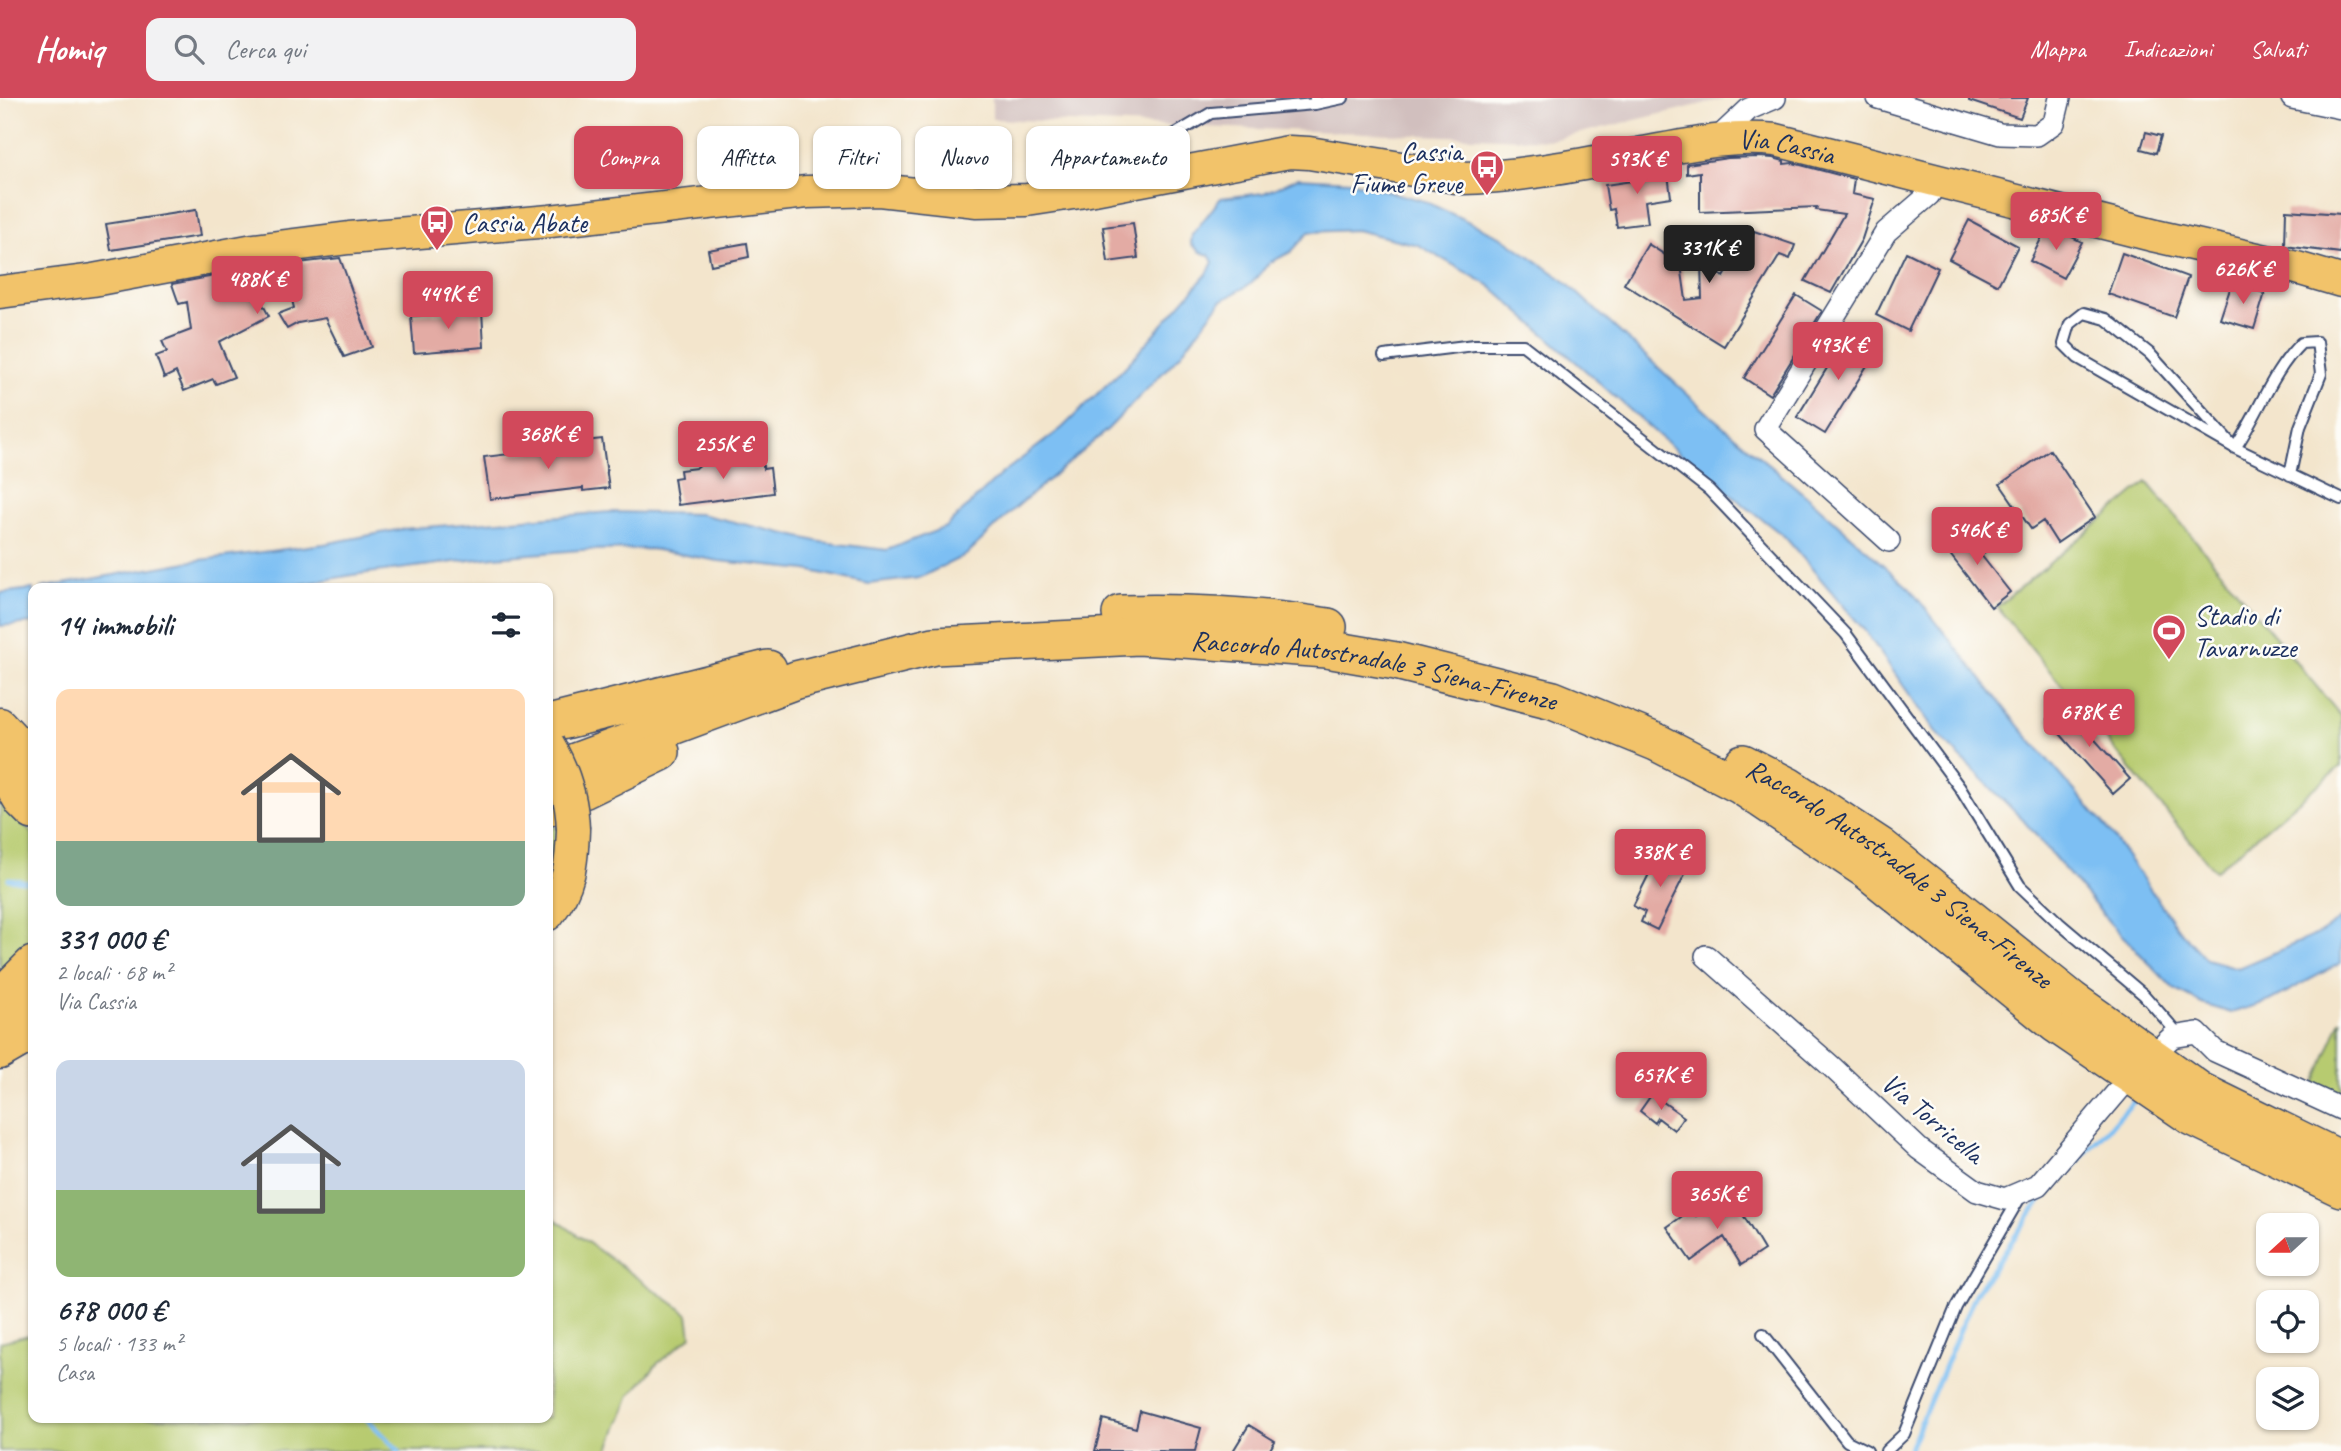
<!DOCTYPE html>
<html lang="it">
<head>
<meta charset="utf-8">
<style>
	:root { --surface:#fff; --page:#f2f2f3; --text:#1f2937; --muted:#747a83; --accent:#d1495b }
	body { margin:0; font-family:Caveat,sans-serif; background:var(--page); color:var(--text); height:100vh; display:flex; flex-direction:column; font-size:26px; white-space:nowrap }
	* { box-sizing:border-box; margin:0 }
	p { font-size:23px; color:var(--muted) }
	.icon { flex:none; width:38px; height:38px; fill:none; stroke:currentColor; stroke-width:2; stroke-linecap:round; stroke-linejoin:round }
	.map { position:relative; flex:1; overflow:hidden }
	.details { position:absolute; left:28px; top:485px; width:525px; height:840px; display:flex; flex-direction:column; background:var(--surface); border-radius:14px; box-shadow:0 2px 5px #0004 }
	.details>* { flex:none }
	.top-card { position:absolute; left:574px; top:28px; width:665px; height:63px; display:flex; gap:14px }
	.needle { width:46px; rotate:249deg }
	.controls { position:absolute; left:2256px; top:1115px; display:grid; gap:14px }
	.controls a { display:grid; place-items:center; width:63px; height:63px; border-radius:14px; background:var(--surface); box-shadow:0 2px 5px #0004; font-size:35px }
	.price { position:absolute; translate:-50% -60px; padding:0 16px; border-radius:7px; background:var(--accent); color:#fff; font-size:23px; line-height:46px; filter:drop-shadow(0 2px 4px #0008) }
	.price::after { content:''; position:absolute; left:50%; top:42px; width:21px; height:16px; margin-left:-10px; background:inherit; clip-path:polygon(0 0,100% 0,50% 100%) }
	.price.active { background:#222; color:#fff }
	ul { padding:0; list-style:none }
	li { display:grid; align-content:center; gap:14px; height:371px; padding:0 28px }
	li span { display:grid; place-items:center; height:217px; border-radius:14px; color:#555 }
	li>.icon { margin-inline-start:auto }
	span .icon { width:126px; height:126px; fill:#fffc; stroke-width:1 }
	li b { font-size:30px }
	h2 { display:flex; justify-content:space-between; align-items:center; height:84px; padding:0 28px; font-size:30px }
	.chip { padding:0 24px; border-radius:14px; background:var(--surface); box-shadow:0 2px 5px #0004; font-size:24px; line-height:63px }
	.chip.active { background:var(--accent); color:#fff }
	header { display:flex; align-items:center; gap:42px; box-sizing:border-box; height:98px; padding:0 35px; background:var(--accent); color:#fff }
	header strong { font-size:33px }
	nav { display:flex; gap:38px; margin-inline-start:auto; font-size:24px }
	.search { width:490px; height:63px; background:var(--page); display:flex; align-items:center; gap:18px; box-sizing:border-box; padding:0 24px; border-radius:14px; color:var(--muted); font-size:26px }
	.map>svg:first-child { display:block }
	.industrial { fill:#d1bfbe }
	.green { fill:#b7cb6f; stroke:#697d66; stroke-width:2 }
	.water { fill:#7dbff3; stroke:#4c77a8; stroke-width:2 }
	.lines { fill:none; stroke-linecap:round; stroke-linejoin:round }
	.stream { stroke:#7dbff3; stroke-width:5 }
	.building { fill:#e3aba4 }
	.lane-casing { stroke:#3b4a6e; stroke-width:14 }
	.street-casing { stroke:#3b4a6e; stroke-width:24 }
	.primary-casing { stroke:#3b4a6e; stroke-width:35 }
	.highway-casing { stroke:#3b4a6e; stroke-width:40 }
	.lane { stroke:#fff; stroke-width:10 }
	.street { stroke:#fff; stroke-width:21 }
	.primary { stroke:#f2c36a; stroke-width:32 }
	.highway { stroke:#f2c36a; stroke-width:37 }
	.primary-bridge-casing { stroke:#3b4a6e; stroke-width:35; stroke-linecap:butt }
	.primary-bridge { stroke:#f2c36a; stroke-width:32 }
	.labels { text-anchor:middle; dominant-baseline:central; stroke-width:5; stroke-linejoin:round; paint-order:stroke }
	.street-label { font-size:28px; fill:#1b2f5e; stroke:#fdfcf7 }
	.poi-label { font-size:28px; fill:#1b2f5e; stroke:#fdfcf7; text-anchor:start }
</style>
</head>
<body>
<header>
<strong>Homiq</strong>
<div class="search"><svg class="icon" aria-label="search" viewBox="0 0 24 24"><circle cx="10" cy="10" r="6"/><path d="M15 15l6 6"/></svg>Cerca qui</div>
<nav><a>Mappa</a><a>Indicazioni</a><a>Salvati</a></nav>
</header>
<div class="map">
<svg width="2341" height="1353" viewBox="0 0 2341 1353">
	<rect width="100%" height="100%" fill="#fdfcf7"/>
	<filter id="ink" filterUnits="userSpaceOnUse"><feTurbulence type="fractalNoise" baseFrequency=".0143" numOctaves="2"/><feDisplacementMap in="SourceGraphic" scale="14" xChannelSelector="R" yChannelSelector="G"/><feConvolveMatrix kernelMatrix="1 2 1 2 8 2 1 2 1" color-interpolation-filters="sRGB"/></filter>
	<filter id="wash" filterUnits="userSpaceOnUse"><feTurbulence type="fractalNoise" baseFrequency=".00686" numOctaves="4" result="noise"/><feDisplacementMap in="SourceGraphic" scale="28" xChannelSelector="R" yChannelSelector="G"/><feGaussianBlur stdDeviation="1.57" result="paint"/><feColorMatrix in="noise" values="0 0 0 0 0 0 0 0 0 0 0 0 0 0 0 0 0 1.4 0 .05"/><feComposite in="paint" operator="in"/></filter>
	<g filter="url(#wash)">
		<rect width="100%" height="100%" fill="#f3e5cc"/>
		<!-- industrial -->
		<path class="industrial" d="M992,0H1728L1551,42L992,21Z"/>
		<!-- green -->
		<path class="green" d="M2147,384L2341,618V668L2215,773L1997,509Z
			M0,698L33,737V852L0,886Z
			M560,727L561,756L548,793V732Z
			M2341,921V1003L2313,991Z
			M548,1116L688,1216L691,1238L657,1266L630,1297L608,1353H0V1244L33,1236V1320H548Z"/>
		<!-- water -->
		<path class="water" d="M1298,80L1350,83L1424,103L1502,139L1561,180L1711,318L1811,402L1910,491L2021,631L2107,730L2177,829L2206,861L2238,870L2318,836L2341,821V865L2270,903L2231,915L2203,906L2174,891L2110,825L2023,722L1938,637L1865,533L1785,439L1691,366L1490,188L1418,147L1356,132L1309,134L1291,154L1269,165L1252,185L1221,203L1180,257L1107,332L1013,412L966,457L919,480L869,486L807,472L719,463L651,451L580,452L494,459L352,477L283,490H40L193,463L324,446L402,431L610,414L700,416L821,444L887,452L946,429L1000,377L1062,330L1128,266L1207,176L1213,164L1209,157L1200,154L1191,146L1192,137L1221,100L1264,95Z
			M33,491V525L0,528V495Z"/>
		<g class="lines">
			<!-- stream -->
			<path class="stream" d="M9,781L33,785
				M366,1320L399,1353
				M1909,1353L1975,1196L2039,1104L2137,1000"/>
		</g>
		<g id="blocks">
			<!-- building -->
			<path class="building" d="M1969,0H2028L2020,20L1969,3Z
				M2146,34L2161,38L2156,55L2141,51Z
				M1759,59L1773,60L1784,63V66L1793,65L1854,81L1852,96L1875,101L1862,141L1831,195L1805,183L1844,116L1816,112L1817,109L1700,114V74L1687,76V66L1728,60Z
				M1667,69L1671,99L1645,103L1648,125L1617,129L1614,111L1609,112L1605,87L1639,82L1637,75Z
				M196,112L200,138L111,152L106,126Z
				M2286,112L2341,116V155L2285,148Z
				M1969,122L2018,148L1998,187L1949,161Z
				M1133,125L1138,160L1108,164L1103,129Z
				M2047,129L2060,133L2082,144L2063,180L2030,163Z
				M1754,133L1795,147L1790,161L1780,157L1724,248L1624,186L1648,146L1670,160L1678,146L1686,202L1702,200L1701,164L1724,179L1739,154L1746,158Z
				M747,145L749,159L711,167L708,152Z
				M1906,154L1938,170L1908,233L1876,217Z
				M2122,155L2188,179L2174,219L2108,196Z
				M340,160L372,249L344,259L325,220L298,225L287,231L278,216L294,210L284,171L252,186L269,218L219,244L234,279L216,286L213,281L184,293L176,274L164,280L156,258L167,254L162,243L191,232L187,204L179,206L172,186L257,170Z
				M2232,185L2265,195L2254,231L2220,221Z
				M1796,197L1822,213L1770,297L1744,280Z
				M482,212L484,249L414,255L411,218Z
				M1851,231L1879,248L1825,336L1797,319Z
				M602,341L609,390L583,393V390L490,401L484,359L577,348V344Z
				M2050,352L2095,419L2057,445L2043,423L2031,431L2000,386Z
				M729,358L749,365L763,363V371L770,370L773,395L678,407L674,380L681,379L680,372L696,370L702,365Z
				M1969,430L1987,452L1981,457L2010,494L1991,509L1945,450Z
				M2064,607L2130,681L2113,696L2047,621Z
				M1660,754L1689,768L1657,832L1641,824L1645,814L1633,808Z
				M1652,996L1684,1019L1674,1032L1658,1020L1655,1025L1640,1013Z
				M1731,1097L1764,1152L1741,1167L1724,1139L1691,1163L1667,1129L1691,1112L1696,1118Z
				M1140,1313L1201,1330L1195,1353H1095L1103,1321L1136,1330Z
				M1249,1327L1275,1343L1269,1353H1233Z"/>
		</g>
	</g>
	<g filter="url(#ink)">
		<use href="#blocks" fill-opacity="0" stroke="#3b4a6e" stroke-width="2"/>
		<g class="lines">
			<!-- lane casing -->
			<g class="lane-casing">
				<path id="lane" d="M1315,6L1343,0
					M1148,76L1167,41L1211,15L1315,6V0
					M1384,258L1474,247H1523L1709,392L1846,536L1960,690L2020,788L2059,825L2144,897L2180,938
					M2235,350L2150,256L2106,221L2084,215L2070,226L2064,246L2078,260L2235,350L2341,401
					M2235,350C2259,315 2271,275 2301,245L2317,244L2321,276L2300,329L2290,377
					M1763,1236L1847,1343L1867,1353
					M1886,1353L1904,1336L1956,1209L2022,1096"/>
			</g>
			<!-- street casing -->
			<g class="street-casing">
				<path id="street" d="M1878,0L2000,36L2037,37L2054,25L2060,0
					M2292,0L2341,10
					M1716,42L1749,11L1775,0
					M1889,443L1765,331L1886,134L1929,97L1939,82
					M1706,858L1832,969L1919,1051L1977,1093L2005,1101L2038,1087L2123,987
					M2161,949L2172,939L2197,935L2215,953L2341,1011"/>
			</g>
			<!-- primary casing -->
			<g class="primary-casing">
				<g id="primary">
					<path id="s1" d="M0,194L93,182L254,152L349,140L550,123L807,94L879,92L977,103L1027,102L1073,95L1289,54L1309,55L1462,80C1523,79 1583,66 1643,55C1688,47 1731,37 1776,42L2156,138L2297,170L2341,183"/>
					<path d="M0,626L33,661"/>
					<path d="M548,816C570,788 572,765 573,731"/>
					<path d="M0,955L33,936"/>
				</g>
			</g>
			<!-- highway casing -->
			<g class="highway-casing">
				<g id="highway">
					<path d="M1121,516C1191,514 1259,518 1328,529"/>
					<path d="M553,625L768,571"/>
					<path d="M0,664L23,703L33,713"/>
					<path id="s2" d="M575,664L796,582L934,548L1139,538L1326,551L1396,563L1553,602L1656,644L1740,687L1868,773L2056,926L2191,1018L2341,1090"/>
					<path id="s3" d="M1743,665L1788,688L1881,749L2072,902L2200,993L2341,1062"/>
					<path d="M583,692L661,654"/>
					<path d="M548,709L554,706"/>
					<path d="M0,900L33,867"/>
					<path d="M0,936L33,911"/>
				</g>
			</g>
			<!-- lane -->
			<use href="#lane" class="lane"/>
			<!-- street -->
			<use href="#street" class="street"/>
			<!-- primary -->
			<use href="#primary" class="primary"/>
			<!-- highway -->
			<use href="#highway" class="highway"/>
			<!-- primary-bridge casing -->
			<g class="primary-bridge-casing">
				<path id="primary-bridge" d="M548,647C563,672 572,702 573,731"/>
			</g>
			<!-- primary-bridge -->
			<use href="#primary-bridge" class="primary-bridge"/>
		</g>
	</g>
	<!-- icons -->
	<defs>
		<g id="bus-pin" transform="scale(1.75)"><path d="M0 17L-7.5 6A9.5 9.5 0 1 1 7.5 6Z" fill="#d1495b" stroke="#fdfcf7"/><path d="M-5-6H5V4H4V6H2V4H-2V6H-4V4H-5ZM-3.5-4V0h7V-4ZM-3.5 1.2v1.5H-2V1.2ZM2 1.2v1.5H3.5V1.2Z" fill="#fff"/></g>
		<g id="stadium-pin" transform="scale(1.75)"><path d="M0 17L-7.5 6A9.5 9.5 0 1 1 7.5 6Z" fill="#d1495b" stroke="#fdfcf7"/><path d="M0-5a6.5 5 0 1 0 0 10a6.5 5 0 1 0 0-10ZM-3.5-1.8h7v3.6h-7Z" fill="#fff"/></g>
	</defs>
	<g fill-rule="evenodd">
		<use href="#bus-pin" x="1487" y="69"/>
		<use href="#bus-pin" x="437" y="124"/>
		<use href="#stadium-pin" x="2169" y="533"/>
	</g>
	<g class="labels">
		<!-- street labels -->
		<g class="street-label">
			<text stroke="none"><textPath href="#s1" startOffset="1804">Via Cassia</textPath></text>
			<text stroke="none"><textPath href="#s2" startOffset="821">Raccordo Autostradale 3 Siena-Firenze</textPath></text>
			<text stroke="none"><textPath href="#s3" startOffset="192">Raccordo Autostradale 3 Siena-Firenze</textPath></text>
			<text transform="translate(1933 1020) rotate(40)">Via Torricella</text>
		</g>
		<!-- poi labels -->
		<g class="poi-label">
			<text x="1462" y="53" text-anchor="end">Cassia<tspan x="1462" dy="32">Fiume Greve</tspan></text>
			<text x="462" y="124">Cassia Abate</text>
			<text x="2194" y="517">Stadio di<tspan x="2194" dy="32">Tavarnuzze</tspan></text>
		</g>
	</g>
</svg>
<div class="controls">
<a><svg class="needle" viewBox="-14 -14 28 28"><path d="M0-13l5 13h-10z" fill="#e53935"/><path d="M0 13l5-13h-10z" fill="#747a83"/></svg></a>
<a><svg class="icon" aria-label="locate" viewBox="0 0 24 24"><circle cx="12" cy="12" r="6"/><path d="M12 2v4M12 18v4M2 12h4M18 12h4"/></svg></a>
<a><svg class="icon" aria-label="layers" viewBox="0 0 24 24"><path d="M12 4l9 5-9 5-9-5zM3 14l9 5 9-5"/></svg></a>
</div>
<b class="price" style="left:1637px;top:98px">593K €</b>
<b class="price" style="left:2056px;top:154px">685K €</b>
<b class="price active" style="left:1709px;top:187px">331K €</b>
<b class="price" style="left:2243px;top:208px">626K €</b>
<b class="price" style="left:257px;top:218px">488K €</b>
<b class="price" style="left:448px;top:233px">449K €</b>
<b class="price" style="left:1838px;top:284px">493K €</b>
<b class="price" style="left:548px;top:373px">368K €</b>
<b class="price" style="left:723px;top:383px">255K €</b>
<b class="price" style="left:1977px;top:469px">546K €</b>
<b class="price" style="left:2089px;top:651px">678K €</b>
<b class="price" style="left:1660px;top:791px">338K €</b>
<b class="price" style="left:1661px;top:1014px">657K €</b>
<b class="price" style="left:1717px;top:1133px">365K €</b>
<div class="top-card">
<a class="chip active">Compra</a>
<a class="chip">Affitta</a>
<a class="chip">Filtri</a>
<a class="chip">Nuovo</a>
<a class="chip">Appartamento</a>
</div>
<section class="details">
<h2>14 immobili<svg class="icon" aria-label="filters" viewBox="0 0 24 24"><path d="M4 7h16M4 17h16"/><circle cx="9" cy="7" r="2"/><circle cx="15" cy="17" r="2"/></svg></h2>
<ul>
<li><span style="background:linear-gradient(#ffd9b3 70%,#7fa58c 0)"><svg class="icon" aria-label="home" viewBox="0 0 24 24"><path d="M3 11l9-7 9 7M6 9v11h12V9"/></svg></span><div><b>331 000 €</b><p>2 locali · 68 m²</p><p>Via Cassia</p></div></li>
<li><span style="background:linear-gradient(#c9d6e8 60%,#8fb573 0)"><svg class="icon" aria-label="home" viewBox="0 0 24 24"><path d="M3 11l9-7 9 7M6 9v11h12V9"/></svg></span><div><b>678 000 €</b><p>5 locali · 133 m²</p><p>Casa</p></div></li>
</ul>
</section>
</div>
</body>
</html>
